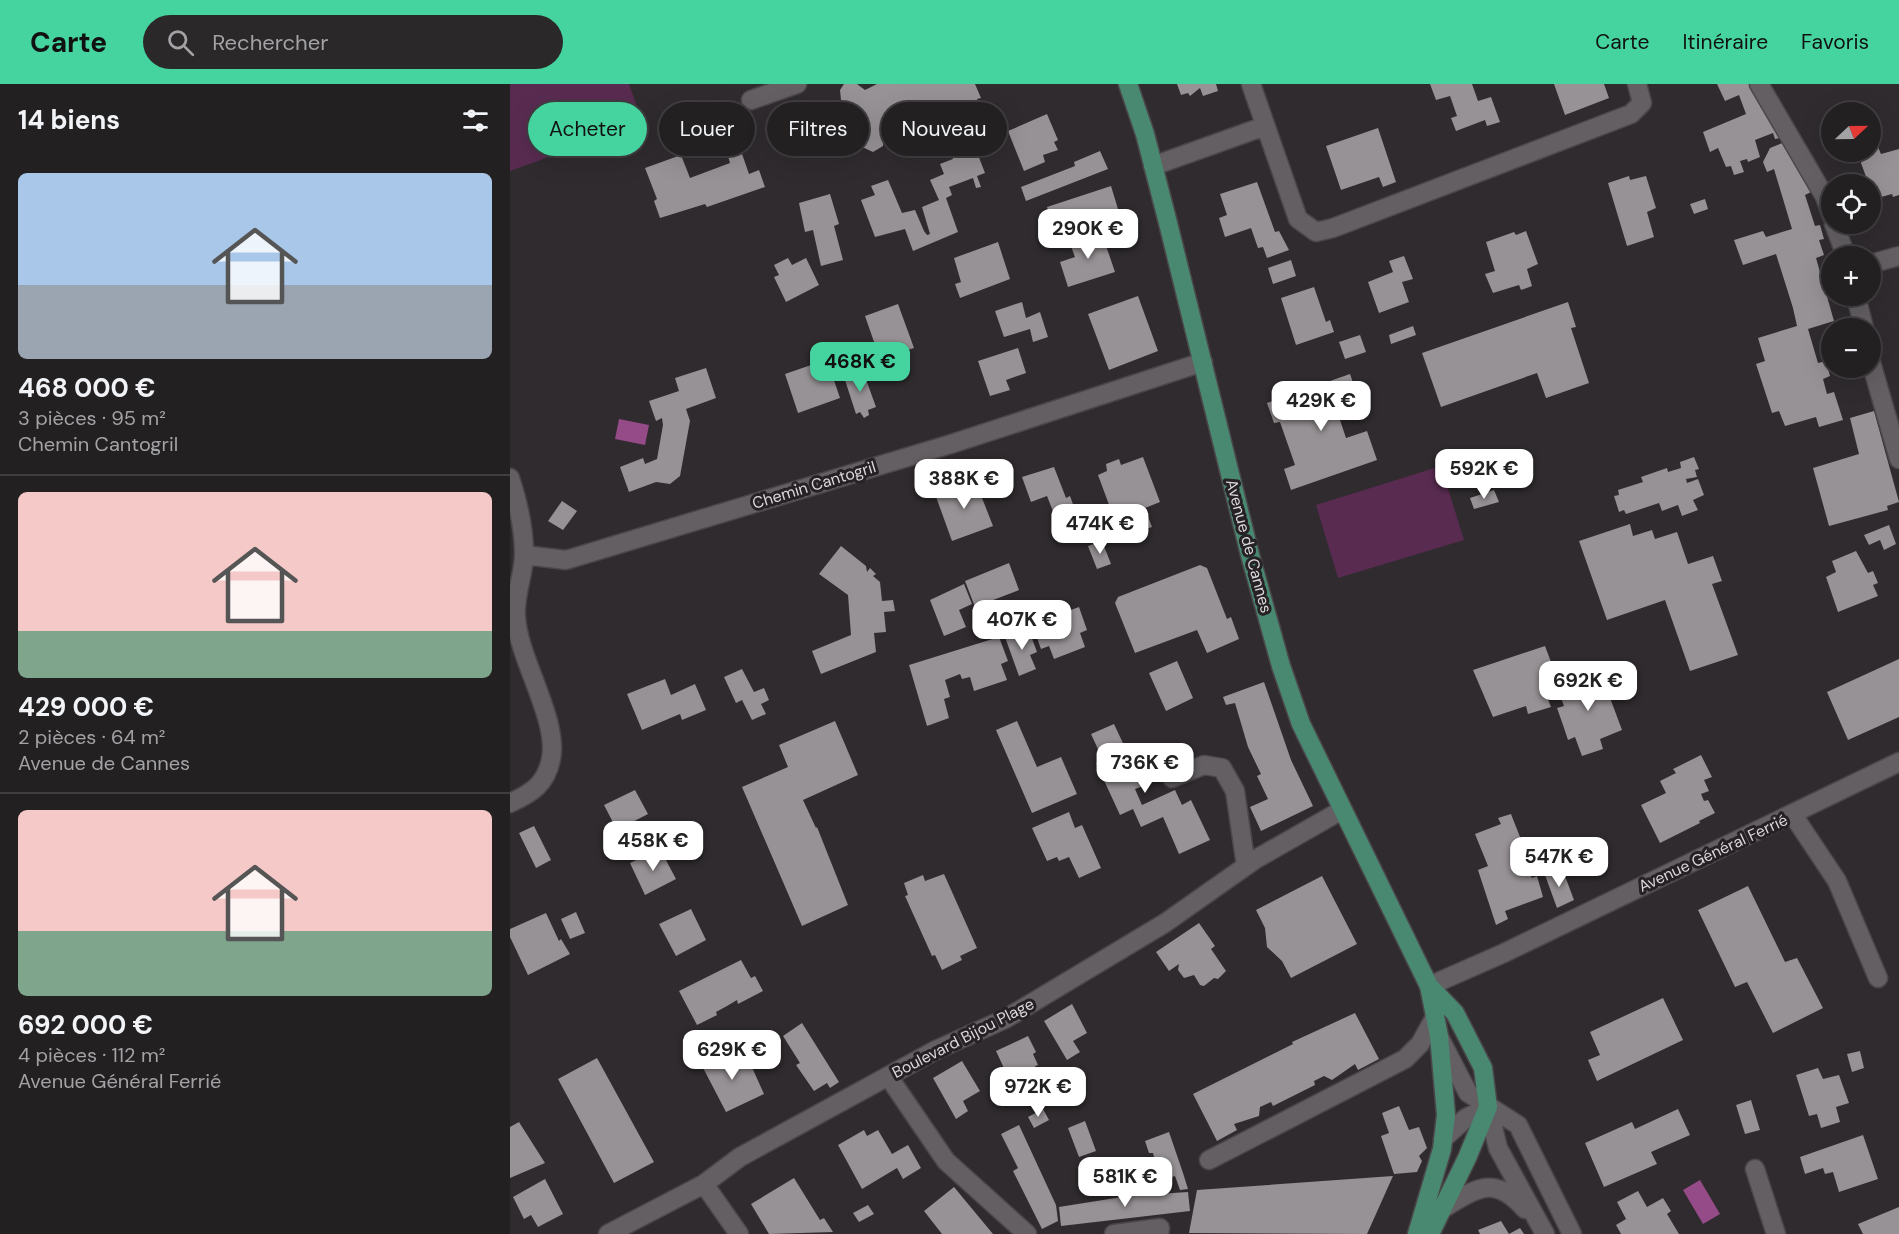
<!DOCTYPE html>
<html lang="fr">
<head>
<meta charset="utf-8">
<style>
	:root { --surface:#232022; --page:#2b282a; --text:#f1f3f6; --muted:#a3a3a5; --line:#403e40; --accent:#45d49f }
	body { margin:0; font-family:"DM Sans",sans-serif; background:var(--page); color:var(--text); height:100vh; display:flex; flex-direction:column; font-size:22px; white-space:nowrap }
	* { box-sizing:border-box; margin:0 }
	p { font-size:20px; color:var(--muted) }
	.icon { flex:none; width:33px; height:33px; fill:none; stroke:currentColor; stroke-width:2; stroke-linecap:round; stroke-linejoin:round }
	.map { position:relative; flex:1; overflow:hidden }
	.sheet { display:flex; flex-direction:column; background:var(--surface); width:510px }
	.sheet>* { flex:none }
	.banner { position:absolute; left:18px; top:18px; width:570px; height:54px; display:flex; gap:12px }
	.needle { width:39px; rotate:68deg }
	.fabs { position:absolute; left:1311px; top:18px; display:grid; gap:12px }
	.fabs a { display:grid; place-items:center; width:60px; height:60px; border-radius:50%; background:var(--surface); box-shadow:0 6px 24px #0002,0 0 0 2px var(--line); font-size:30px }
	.price { position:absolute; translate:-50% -51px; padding:0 14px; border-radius:12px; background:#fff; color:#222; font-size:20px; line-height:39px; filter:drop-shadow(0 2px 3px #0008) }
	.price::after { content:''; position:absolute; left:50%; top:36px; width:18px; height:14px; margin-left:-9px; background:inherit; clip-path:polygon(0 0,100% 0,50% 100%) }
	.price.current { background:var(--accent); color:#111 }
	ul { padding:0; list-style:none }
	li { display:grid; align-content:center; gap:12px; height:318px; padding:0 18px }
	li+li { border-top:2px solid var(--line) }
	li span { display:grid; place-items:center; height:186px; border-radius:9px; color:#555 }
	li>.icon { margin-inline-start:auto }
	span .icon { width:108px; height:108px; fill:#fffc; stroke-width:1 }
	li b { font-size:26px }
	h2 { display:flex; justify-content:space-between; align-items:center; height:72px; padding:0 18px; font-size:26px }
	.chip { padding:0 21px; border-radius:27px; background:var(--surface); box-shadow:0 6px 24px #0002,0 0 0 2px var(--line); font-size:21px; line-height:54px }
	.chip.current { background:var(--accent); color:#111 }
	header { display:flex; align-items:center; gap:36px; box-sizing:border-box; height:84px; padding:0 30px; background:var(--accent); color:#111 }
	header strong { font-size:28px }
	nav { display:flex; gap:33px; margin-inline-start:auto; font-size:21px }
	.search { width:420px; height:54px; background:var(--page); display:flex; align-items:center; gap:15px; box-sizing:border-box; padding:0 21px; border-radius:33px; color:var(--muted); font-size:22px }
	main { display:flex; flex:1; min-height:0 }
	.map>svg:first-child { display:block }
	.green { fill:#592b51 }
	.water { fill:#954b87 }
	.building { fill:#979295 }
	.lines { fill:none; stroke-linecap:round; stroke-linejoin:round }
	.minor-casing { stroke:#4a4649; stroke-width:21 }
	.major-casing { stroke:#4a4649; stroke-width:21 }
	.minor { stroke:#635f62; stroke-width:18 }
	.major { stroke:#498871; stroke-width:18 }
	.labels { text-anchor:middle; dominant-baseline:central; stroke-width:6; stroke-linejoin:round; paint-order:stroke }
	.street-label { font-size:16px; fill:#dbd8da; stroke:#252124 }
</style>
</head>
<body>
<header>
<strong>Carte</strong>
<div class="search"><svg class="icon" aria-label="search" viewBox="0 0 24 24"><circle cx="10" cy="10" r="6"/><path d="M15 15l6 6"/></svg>Rechercher</div>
<nav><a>Carte</a><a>Itinéraire</a><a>Favoris</a></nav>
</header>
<main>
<section class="sheet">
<h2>14 biens<svg class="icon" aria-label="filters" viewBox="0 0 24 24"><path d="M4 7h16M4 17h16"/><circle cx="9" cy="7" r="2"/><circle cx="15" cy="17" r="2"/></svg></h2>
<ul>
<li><span style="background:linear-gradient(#a9c7e8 60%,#9aa5b1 0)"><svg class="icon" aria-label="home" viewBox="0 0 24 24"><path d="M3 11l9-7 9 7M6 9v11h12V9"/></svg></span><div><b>468 000 €</b><p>3 pièces · 95 m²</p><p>Chemin Cantogril</p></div></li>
<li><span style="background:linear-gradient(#f6c9c9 75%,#7fa58c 0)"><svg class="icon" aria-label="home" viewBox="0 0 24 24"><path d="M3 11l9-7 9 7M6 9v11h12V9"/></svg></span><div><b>429 000 €</b><p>2 pièces · 64 m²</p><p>Avenue de Cannes</p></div></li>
<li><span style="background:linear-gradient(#f6c9c9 65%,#7fa58c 0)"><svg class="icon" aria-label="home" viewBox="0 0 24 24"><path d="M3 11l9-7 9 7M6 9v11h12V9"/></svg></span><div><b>692 000 €</b><p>4 pièces · 112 m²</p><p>Avenue Général Ferrié</p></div></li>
</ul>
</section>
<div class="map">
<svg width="1389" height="1150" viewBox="0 0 1389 1150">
	<rect width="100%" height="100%" fill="#2f2b2e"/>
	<!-- green -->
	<path class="green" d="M0,0H119L133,39L0,87Z
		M931,382L954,456L828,494L806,421Z"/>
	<!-- water -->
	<path class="water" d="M109,335L139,341L135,361L105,355Z
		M1190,1096L1210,1130L1193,1140L1173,1106Z"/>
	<!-- building -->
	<path class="building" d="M334,0H347L355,6L367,0H465L471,14L467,15L468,19L450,27L448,24L444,25L442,21L428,29L429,32L425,33L424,30L410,35L411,39L406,41L405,37L390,44L391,47L387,49L386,46L374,50L373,62L363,68L350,62L340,64L327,60L305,70L295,67L289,60V48L294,42L317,32L320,25L331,16L330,6Z
		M667,0H706L708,7L693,12L690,4L680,12L678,9L671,11Z
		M920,0H962L968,17L981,13L990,38L977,42L975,36L946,47L941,34L947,32L940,12L926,16Z
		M1044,0H1094L1099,14L1055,31Z
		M1207,0H1241L1274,53L1265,55L1263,49L1245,56L1250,73L1238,78L1237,75L1230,77L1234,88L1224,91L1221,82L1216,83L1208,64L1200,68L1193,48L1236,30L1229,11L1215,17Z
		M537,30L548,56L544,58L548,66L533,71L535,78L514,87L498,47Z
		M868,44L886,98L873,103L869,93L831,106L816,62Z
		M461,53L475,89L467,92L471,103L466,104L463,94L439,103L442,111L436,114L448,148L403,167L395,145L365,153L351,116L365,111L361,102L378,96L392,129L405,126L414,147L417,151L420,150L412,123L429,116L420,96L434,90L430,80L443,75L438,61Z
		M1277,57L1285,81H1290L1297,92L1301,108L1295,111L1305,142L1310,141L1314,155L1309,156L1314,171L1306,174L1324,237L1298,245L1308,279L1316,277L1320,292L1313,295L1317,310L1324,308L1333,336L1309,343L1306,333L1275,342L1269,327L1262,329L1246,280L1255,277L1248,254L1287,242L1283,224L1266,170L1233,181L1224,156L1253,147L1256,153L1282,145L1264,85L1257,88L1253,78L1260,64Z
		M1368,63L1371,70L1389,65V111L1383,113L1382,110L1371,113L1368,103L1358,98L1351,79L1355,68Z
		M231,67L239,90L249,86L255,103L197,123L195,120L150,134L144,117L147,115L135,84L171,71L180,94L220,79L218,72Z
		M590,67L598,85L516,117L511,103L565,82L564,78Z
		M1119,92L1120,96L1136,92L1146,124L1137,128L1144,153L1117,162L1098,99Z
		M747,98L765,148L769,147L779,166L757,174L753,163L748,164L741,144L715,153L709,134L717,131L710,110Z
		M601,102L608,125L544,146L537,123Z
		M320,110L329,140L324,142L333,176L311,182L303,146L295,148L289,119Z
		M1195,115L1198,125L1184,130L1180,120Z
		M591,147L605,188L558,203L550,178L565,173L559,157Z
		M1016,147L1028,180L1017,185L1022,202L1011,206L1009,201L983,209L975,190L985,187L976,158L1004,148L1006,151Z
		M488,158L500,195L450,214L445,200L451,198L444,174Z
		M894,172L903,195L892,198L899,218L869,229L858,198L883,188L879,177Z
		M278,174L282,181L296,174L309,201L276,218L264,193L269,191L264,181Z
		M781,176L786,192L763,200L758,184Z
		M804,203L816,238L820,236L824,248L786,261L771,214Z
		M628,212L648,267L599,286L578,230Z
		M512,218L516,234L530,228L538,253L523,258L520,245L494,253L485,227Z
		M1058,218L1066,243L1061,244L1079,299L1036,314L1027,289L931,323L912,269Z
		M388,220L404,264L370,275L355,232Z
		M903,242L906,251L881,260L879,251Z
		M850,251L856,268L835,275L829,258Z
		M508,264L516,289L496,296L500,306L480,312L468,277Z
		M314,267L330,314L288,329L275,290L304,280L301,272Z
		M196,284L206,314L176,325L180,337L170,392L160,400L146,398L119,408L110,383L133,374L135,380L147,375L153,341L152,334L146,337L139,317L169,307L165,294Z
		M353,287L366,323L358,326L359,331L354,334L350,328L346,330L334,293Z
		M840,290L850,319L827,327L836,354L857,347L867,376L781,406L774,385L785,381L770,338L764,339L757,319Z
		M1364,327L1389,418L1377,422L1378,426L1319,442L1303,384L1349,370L1340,334Z
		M633,373L650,418L635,424L642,443L611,453L588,391L597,387L596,380L609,375L611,381Z
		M1184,373L1189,385L1185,386L1187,393L1176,395L1177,399L1188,395L1194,411L1183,416L1188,426L1172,432L1168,421L1152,427L1149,419L1116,430L1114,426L1109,428L1104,412L1109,411L1108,406L1133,398L1131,393L1157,384L1158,388L1171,384L1170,378Z
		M544,383L556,414L560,412L569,437L550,445L537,412L521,418L512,393Z
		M465,396L483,442L442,457L425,410Z
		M984,406L989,418L964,425L960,414Z
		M52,417L67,427L53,446L38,437Z
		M1120,440L1123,452L1142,446L1145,455L1167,448L1178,480L1203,472L1212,497L1202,500L1228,571L1180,587L1155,516L1097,536L1069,457Z
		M1379,441L1386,460L1374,466L1370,456L1359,461L1354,451Z
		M592,457L601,480L587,485L578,462Z
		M331,462L356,482L357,488L360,484L366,490L363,492L370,498L372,517L383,516L385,527L374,528L376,548L364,549L366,568L311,590L302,567L341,551L338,511L309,490Z
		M1346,467L1358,489L1363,487L1368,499L1363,501L1368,512L1328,528L1316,493L1326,488L1322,477Z
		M499,479L509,506L465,523L455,497Z
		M690,481L697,484L717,535L721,533L729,555L697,569L687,546L625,569L605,519L608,513Z
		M454,500L462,520L449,526L456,543L434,552L420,516Z
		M569,523L577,546L570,549L575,563L544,575L539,562L531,565L522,540Z
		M518,544L527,568L520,571L526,585L509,592L495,553Z
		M489,553L498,577L491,580L497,596L464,607L460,593L452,595L450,590L435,596L440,613L434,615L439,634L417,642L399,581Z
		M1035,562L1044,586L1029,592L1041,623L1018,630L1016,622L983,633L963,586Z
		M1389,575V633L1338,656L1317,608Z
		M667,577L683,614L656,627L639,589Z
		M232,585L244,608L254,604L259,616L251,620L256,630L242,636L232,616L226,619L214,593Z
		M1090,587L1112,646L1090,655L1093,665L1072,672L1065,653L1058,656L1053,641L1047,624L1054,622L1047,603Z
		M155,595L161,611L185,600L196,626L172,636L170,630L132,646L117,610Z
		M754,598L781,676L803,722L751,747L740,723L758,715L747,692L751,690L738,663L725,619L716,621L713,613Z
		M325,637L348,691L293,716L306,744L307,743L338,821L292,842L232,703L278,683L269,661Z
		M507,637L527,683L551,673L567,710L522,729L486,646Z
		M604,640L633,702L625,705L632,721L665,706L672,721L681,716L700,756L669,770L653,733L631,743L623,725L610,731L586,679L593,676L581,650Z
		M1191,671L1202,693L1194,696L1199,707L1191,710L1194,717L1198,716L1205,729L1189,737L1190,739L1150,759L1131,721L1156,709L1150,697L1166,689L1163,685Z
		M125,706L138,730L107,746L94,721Z
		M559,728L565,744L572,741L591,784L569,794L559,773L549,777L547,773L537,777L522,744Z
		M1001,730L1012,758L1002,762L1013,789L1018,787L1022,794L1027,792L1033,813L995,827L998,835L986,841L968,786L978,782L965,750L991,740L988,734Z
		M24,742L41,776L26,784L9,749Z
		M150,765L166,795L135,811L120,779Z
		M1052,784L1064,816L1047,824L1035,791Z
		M434,790L467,864L450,872L452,876L432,886L425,871L422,872L395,812L398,811L394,799L413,791L415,797Z
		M812,792L847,860L781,894L772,877L757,863L755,844L746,826Z
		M1238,802L1275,878L1287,874L1313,924L1263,949L1237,898L1225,903L1188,826Z
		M181,825L196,856L166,872L149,840Z
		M66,828L75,849L60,855L51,835Z
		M36,829L49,857L51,855L60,870L18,891L0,853V845Z
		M689,839L705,862L701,865L716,887L708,895L704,894L694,902L690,901L684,891L674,894L668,886L669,880L659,887L646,868Z
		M231,876L241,894L245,892L253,907L228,920L227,916L217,922L206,928L207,931L187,941L169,907Z
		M1153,914L1173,956L1087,997L1078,976L1090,971L1080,948Z
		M562,920L577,949L563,957L570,968L557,976L534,937Z
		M845,929L869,975L848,986L845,980L822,996L814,992L804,997L805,1001L763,1022L761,1018L750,1023L749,1032L724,1040L727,1046L707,1057L683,1010L783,960L782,958Z
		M292,939L329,998L320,1004L317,999L304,1007L286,981L290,979L273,952Z
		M518,952L526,968L523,970L528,981L525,982L527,986L517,991L515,986L499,995L486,967Z
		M216,967L226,986L240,979L254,1010L216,1028L190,978Z
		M1350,967L1354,984L1342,988L1337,970Z
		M87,974L144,1078L104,1099L48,995Z
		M452,977L470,1007L453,1017L458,1027L446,1035L423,994Z
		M1308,984L1313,995L1329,991L1339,1019L1326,1023L1330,1038L1311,1044L1307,1030L1299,1032L1286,991Z
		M1241,1016L1250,1046L1235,1050L1226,1021Z
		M889,1022L899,1046L909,1043L917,1064L909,1072L912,1077L907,1088L884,1090L871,1052L879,1049L872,1029Z
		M533,1025L539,1036L524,1044L518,1033Z
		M1168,1025L1180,1051L1141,1068L1147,1080L1094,1103L1075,1059L1122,1038L1125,1045Z
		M575,1037L586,1067L569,1073L558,1044Z
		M9,1038L35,1079L0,1094V1043Z
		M509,1041L546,1121L548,1137L532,1145L503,1087L508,1084L491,1050Z
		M354,1046L357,1052L368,1046L382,1070L398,1061L411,1084L393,1095L387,1084L352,1105L328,1061Z
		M659,1048L673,1089L678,1105L670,1106L665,1092L650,1097L643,1069H639L635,1057Z
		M1353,1051L1368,1095L1329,1108L1323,1088L1315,1090L1313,1084L1295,1090L1290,1073Z
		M883,1092L857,1150L679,1149L687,1106Z
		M284,1094L310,1136L314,1134L323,1148L259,1150L241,1120Z
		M628,1094H633L634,1104L595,1110V1100L628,1097Z
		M35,1095L53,1130L28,1143L21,1131L14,1135L3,1113Z
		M444,1103L483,1150H432L414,1127Z
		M1128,1107L1137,1123L1153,1114L1161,1127L1157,1130L1169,1150H1111L1106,1141L1116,1135L1107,1118Z
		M678,1108L680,1127L551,1142L549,1123L618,1112Z
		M358,1121L364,1130L349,1138L343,1129Z
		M1389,1123V1150H1353L1348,1140Z
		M991,1137L999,1150L1010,1144L1014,1150H970L968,1146Z"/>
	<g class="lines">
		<!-- minor casing -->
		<g class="minor-casing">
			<path id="minor" d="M741,0L788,135L806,148L823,144L1121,30L1132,19L1127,0
				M1249,0L1315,113L1322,132
				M241,16L287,0
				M643,82L755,42
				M1324,140L1336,172
				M1360,180L1389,172
				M1346,212L1354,244
				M1360,275L1389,375
				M0,394C8,418 14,444 14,470C14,491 4,512 6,533C8,574 49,636 41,675C36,700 22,709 0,719
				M14,471L56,476L441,360L693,278
				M662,694L694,681L712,684L725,707L736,782
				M1283,731L1327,797L1368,894
				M919,902L994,869L1389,678
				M929,953L958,1009L1008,1041L1062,1150
				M378,992L436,1077L517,1150
				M978,1023L988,1064L1035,1150
				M933,1055L956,1034L978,1023
				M699,1076L895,975L910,960L925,933
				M1245,1085L1266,1150
				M194,1100L229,1150
				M934,1124C968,1103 985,1091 1015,1125
				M98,1150L194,1100L230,1073L426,966L495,935L655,839L746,775L832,726
				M604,1150L650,1144L649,1150"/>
		</g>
		<!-- major casing -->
		<g class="major-casing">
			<path id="major" d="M618,0L635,50L658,139L740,471L771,582L791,640L919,902L929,952L936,1031L932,1065L907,1150
				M920,1150L957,1074L978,1023L973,984L945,929L920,903"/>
		</g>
		<!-- minor -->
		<use href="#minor" class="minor"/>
		<!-- major -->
		<use href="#major" class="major"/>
	</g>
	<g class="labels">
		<!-- street labels -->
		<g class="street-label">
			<text transform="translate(304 401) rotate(-17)">Chemin Cantogril</text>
			<text transform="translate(739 462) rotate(75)">Avenue de Cannes</text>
			<text transform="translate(1203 769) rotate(-25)">Avenue Général Ferrié</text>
			<text transform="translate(453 954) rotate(-27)">Boulevard Bijou Plage</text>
		</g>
	</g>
</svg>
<div class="fabs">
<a><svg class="needle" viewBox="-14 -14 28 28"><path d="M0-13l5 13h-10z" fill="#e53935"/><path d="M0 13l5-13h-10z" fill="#a3a3a5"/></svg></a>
<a><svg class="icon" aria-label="locate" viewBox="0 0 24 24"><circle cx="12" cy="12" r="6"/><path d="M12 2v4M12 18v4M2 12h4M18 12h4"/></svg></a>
<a>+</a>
<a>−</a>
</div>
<b class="price" style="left:578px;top:176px">290K €</b>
<b class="price current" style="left:350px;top:309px">468K €</b>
<b class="price" style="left:811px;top:348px">429K €</b>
<b class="price" style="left:974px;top:416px">592K €</b>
<b class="price" style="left:454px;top:426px">388K €</b>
<b class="price" style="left:590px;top:471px">474K €</b>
<b class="price" style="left:512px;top:567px">407K €</b>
<b class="price" style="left:1078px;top:628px">692K €</b>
<b class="price" style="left:635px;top:710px">736K €</b>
<b class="price" style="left:143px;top:788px">458K €</b>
<b class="price" style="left:1049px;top:804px">547K €</b>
<b class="price" style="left:222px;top:997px">629K €</b>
<b class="price" style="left:528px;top:1034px">972K €</b>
<b class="price" style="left:615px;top:1124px">581K €</b>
<div class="banner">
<a class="chip current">Acheter</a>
<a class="chip">Louer</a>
<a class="chip">Filtres</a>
<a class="chip">Nouveau</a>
</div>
</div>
</main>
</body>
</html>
